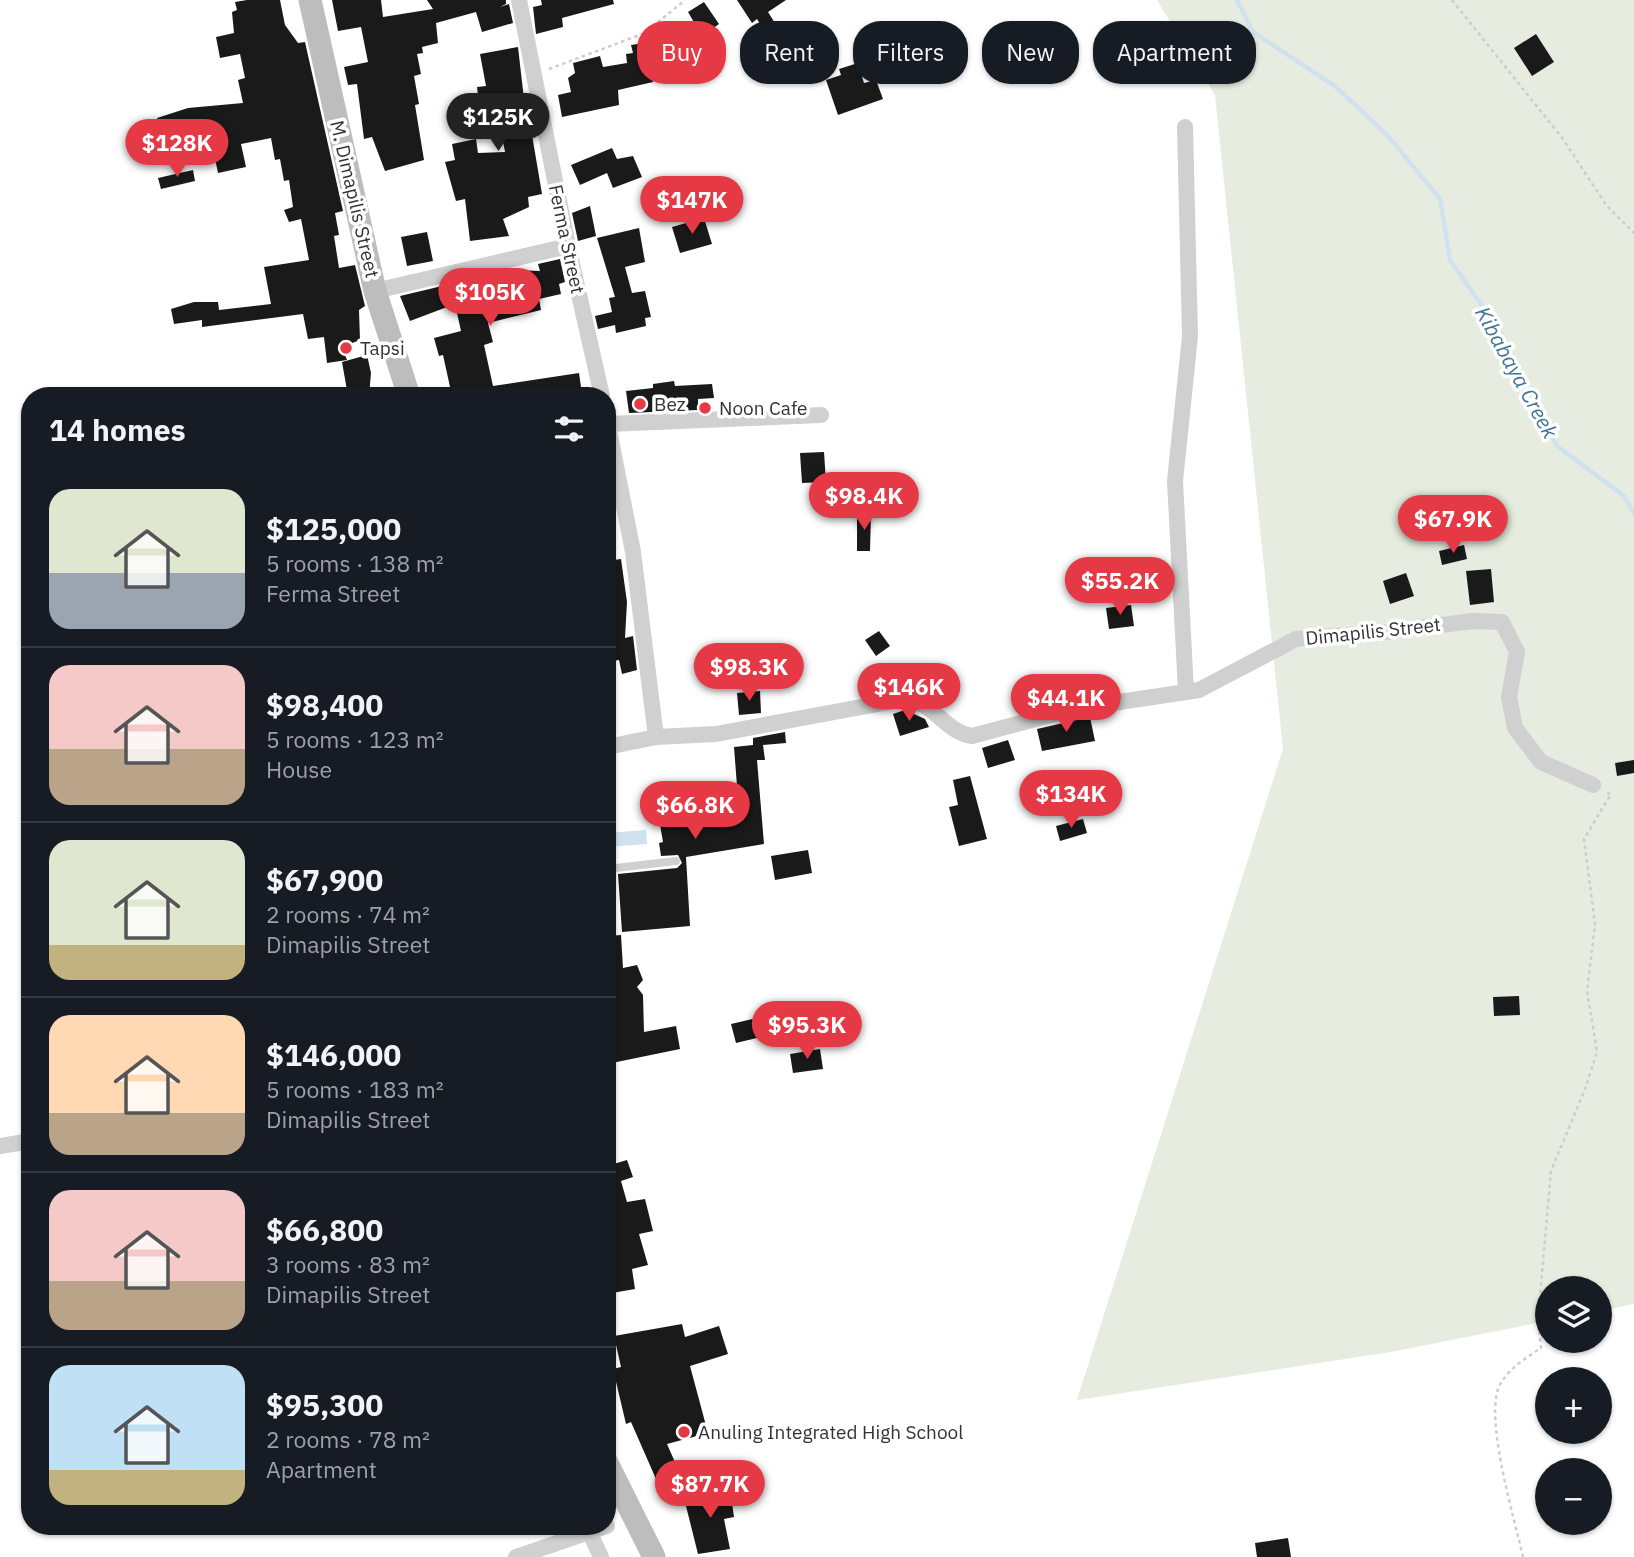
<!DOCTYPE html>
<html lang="en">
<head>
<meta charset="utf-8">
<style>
	:root { --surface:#171b24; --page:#20242c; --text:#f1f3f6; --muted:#9ea1a6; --line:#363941; --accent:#e63946 }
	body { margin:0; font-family:"IBM Plex Sans",sans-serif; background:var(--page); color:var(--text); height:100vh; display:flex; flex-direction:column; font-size:26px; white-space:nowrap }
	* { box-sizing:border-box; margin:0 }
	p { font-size:23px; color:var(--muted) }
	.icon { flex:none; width:38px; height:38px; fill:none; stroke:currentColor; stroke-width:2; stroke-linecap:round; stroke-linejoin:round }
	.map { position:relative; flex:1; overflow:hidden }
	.side { position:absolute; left:21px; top:387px; width:595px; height:1148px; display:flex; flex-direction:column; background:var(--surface); border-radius:28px; box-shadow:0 2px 5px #0004 }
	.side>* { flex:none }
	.top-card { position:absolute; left:637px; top:21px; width:665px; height:63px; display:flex; gap:14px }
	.tools { position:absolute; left:1535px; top:1276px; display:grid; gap:14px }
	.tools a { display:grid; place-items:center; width:77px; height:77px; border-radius:50%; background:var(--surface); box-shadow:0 2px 5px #0004; font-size:35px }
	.price { position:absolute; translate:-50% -60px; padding:0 16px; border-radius:24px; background:var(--accent); color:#fff; font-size:23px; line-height:46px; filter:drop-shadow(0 2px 4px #0008) }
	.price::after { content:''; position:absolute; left:50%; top:42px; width:21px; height:16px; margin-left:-10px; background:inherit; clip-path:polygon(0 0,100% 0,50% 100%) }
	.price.on { background:#222; color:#fff }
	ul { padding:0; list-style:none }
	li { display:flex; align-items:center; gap:21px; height:175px; padding:0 28px }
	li+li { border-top:2px solid var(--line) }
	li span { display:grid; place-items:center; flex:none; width:196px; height:140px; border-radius:21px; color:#555 }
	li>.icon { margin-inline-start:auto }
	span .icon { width:84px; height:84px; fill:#fffc; stroke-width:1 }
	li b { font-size:30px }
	h2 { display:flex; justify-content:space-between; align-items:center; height:84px; padding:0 28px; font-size:30px }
	.chip { padding:0 24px; border-radius:28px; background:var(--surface); box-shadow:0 2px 5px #0004; font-size:24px; line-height:63px }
	.chip.on { background:var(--accent); color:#fff }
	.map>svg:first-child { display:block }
	.green { fill:#e6ecdf }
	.water { fill:#cfe2ee }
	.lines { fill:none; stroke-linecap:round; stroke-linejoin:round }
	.stream { stroke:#cfe2ee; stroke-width:4.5 }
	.building { fill:#1a1a1a }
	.path { stroke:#cdcdcd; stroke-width:2.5; stroke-dasharray:3.5 3.5; stroke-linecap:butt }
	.service { stroke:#d0d0d0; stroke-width:8 }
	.minor { stroke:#d0d0d0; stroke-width:16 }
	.secondary { stroke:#bdbdbd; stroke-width:23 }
	.poi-dot { fill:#e63946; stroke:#fff; stroke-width:2.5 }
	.labels { text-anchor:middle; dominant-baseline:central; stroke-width:7; stroke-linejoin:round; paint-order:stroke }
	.street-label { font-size:19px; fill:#333; stroke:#fff }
	.poi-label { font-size:19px; fill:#333; stroke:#fff; text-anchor:start }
	.water-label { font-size:21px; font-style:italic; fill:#3f7597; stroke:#fff }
</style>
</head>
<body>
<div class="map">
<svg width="1634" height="1557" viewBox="0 0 1634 1557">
	<rect width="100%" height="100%" fill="#fff"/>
	<!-- green -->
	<path class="green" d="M1157,0H1634V1304L1600,1311V1288H1547V1321L1391,1352L1077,1400L1283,749L1215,95Z"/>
	<!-- water -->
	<path class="water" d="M646,830L647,844L607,847V833Z"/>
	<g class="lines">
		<!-- stream -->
		<path class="stream" d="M1237,0L1253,32L1336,87L1389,137L1440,199L1450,260L1501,333L1557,446L1624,496L1634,513"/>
	</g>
	<!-- building -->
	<path class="building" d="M247,0H280L285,25L298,43L305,42L343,211L335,213L339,235L334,236L339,268L355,265L365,306L359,310L360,340L342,347L347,360L327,363L324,337L308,339L303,314L202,327V320L174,324L171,309L194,302H218L219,310L271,304L264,267L309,260L301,219L289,222L284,210L293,207L289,180L284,181L280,159L275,160L271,138L241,144L246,167L218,173L213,149L166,153L157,118L188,108L243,103L238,80L245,78L240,54L220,58L216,37L234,33L232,12L237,10L235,2Z
		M332,0H381L383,17L433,9L427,0H506V4L500,7L509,4L513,23L482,32L476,12L436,23L438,43L422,47L423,53L417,54L421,74L414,76L419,104L415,105L424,160L385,171L372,137L364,139L357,84L348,85L344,67L368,62L361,27L338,31Z
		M541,0H613L614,4L562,18L563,27L536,34L533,7L542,5Z
		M737,0H786L768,12L783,36L772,43L757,19L752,23Z
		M704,2L719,24L702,36L688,12Z
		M1536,34L1554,62L1532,76L1514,48Z
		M644,43L653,82L618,90L619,105L562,117L558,95L571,92L568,78L575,73L573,63L600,56L603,67L627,63L626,54L633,53L631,45Z
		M518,47L525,108L530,107L534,128L531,129L542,194L528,197L529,207L503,219L509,236L470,241L465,199L456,201L445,162L455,160L452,144L476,139L478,153L505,152L497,109L480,111L477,87L486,86L480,54Z
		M858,63L864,83L876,80L883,99L838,115L826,80L841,75L839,69Z
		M612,148L617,159L633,156L642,177L613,188L607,173L580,185L571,165Z
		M193,170L195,181L161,189L158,178Z
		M590,206L596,236L578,241L572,213Z
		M704,218L712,244L680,253L672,227Z
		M639,228L645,262L625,267L632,293L645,291L651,317L645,318L646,326L616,333L615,325L598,329L595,316L612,312L609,298L615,297L597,238Z
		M427,232L433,261L407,266L401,237Z
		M560,259L565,282L559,284L561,294L539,299L541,310L488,323L493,342L484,345L493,386L579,373L582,394L452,396L443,355L439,356L434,338L461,331L455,304L410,321L400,296L480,277L482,286L512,270L540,271L538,264Z
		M367,355L371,373L369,396H348L342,362Z
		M674,381L675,386L712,384L714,398L698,399V410L629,413L626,391L653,388V384Z
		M824,452L826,482L802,483L800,453Z
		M857,514H871L870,551H857Z
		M1464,545L1467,559L1442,565L1439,551Z
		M621,559L627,602L625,638L633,636L637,670L622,674L619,660L607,662V561Z
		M1491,569L1494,602L1470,605L1466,571Z
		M1406,573L1414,596L1390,604L1383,581Z
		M1131,605L1134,626L1109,629L1106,608Z
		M879,631L890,646L876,656L865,640Z
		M760,691L761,713L739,715L737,693Z
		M905,710L925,719L929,727L900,736L893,714Z
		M1090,717L1095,741L1042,751L1037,729Z
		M785,732L786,743L763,745L765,760H757L764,844L686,857L690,926L622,932L618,874L677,868L682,863L678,855L661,856L659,843L663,842L658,813L648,814L645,801L737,786L734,747L753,745V738Z
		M1008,740L1015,760L988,768L982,748Z
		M1634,760V773L1617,776L1615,763Z
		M970,776L987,839L959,846L949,807L958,805L953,780Z
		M1083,819L1087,833L1060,841L1056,826Z
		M808,850L812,873L775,880L771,856Z
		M621,935L623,968L637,965L643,980L637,987L643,995L644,1032L676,1026L680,1049L607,1064V936Z
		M1519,996L1520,1015L1494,1016L1493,997Z
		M761,1017L765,1036L736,1043L731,1024Z
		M820,1049L823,1069L793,1073L790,1054Z
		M627,1160L633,1177L621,1181L627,1202L645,1199L653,1231L639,1234L648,1265L632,1269L635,1289L612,1293L607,1279V1166Z
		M682,1324L685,1337L719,1326L728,1354L690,1366L708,1433L667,1444L678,1469L656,1479L631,1422L626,1424L613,1369L621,1367L614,1336Z
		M730,1489L734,1517L724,1519L730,1549L698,1554L684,1498Z
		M1288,1538L1291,1557H1257L1255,1543Z"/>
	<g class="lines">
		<!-- path -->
		<path class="path" d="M1452,0L1563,139L1606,205L1634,233
			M549,69L645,33L685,0
			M1523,1557C1514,1517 1488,1430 1497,1393C1501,1373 1526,1358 1541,1348L1538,1319L1551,1171L1585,1089L1597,1052L1587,991L1595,924L1584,839L1611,794L1607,793"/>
		<!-- service -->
		<path class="service" d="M607,869L676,861"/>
		<!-- minor -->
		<path class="minor" d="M519,0L568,246L602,396
			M1185,127L1190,336L1175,481L1186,691
			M375,291L568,246
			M607,420L633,552L656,737
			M608,424L821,415
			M607,747L656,737L716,734L905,699C933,701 945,732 972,736L1073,709L1199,690L1296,639L1385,632L1473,621L1502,622L1517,652L1509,697L1515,728L1541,762L1593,785
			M0,1146L30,1141
			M590,1533L601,1557
			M516,1557L607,1526"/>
		<!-- secondary -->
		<path class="secondary" d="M310,0L375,291L409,396
			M607,1463L654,1557"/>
	</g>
	<!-- markers -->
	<g class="poi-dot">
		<circle cx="346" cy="348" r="7"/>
		<circle cx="640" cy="404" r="7"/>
		<circle cx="705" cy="408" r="7"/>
		<circle cx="684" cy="1432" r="7"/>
	</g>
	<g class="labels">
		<!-- street labels -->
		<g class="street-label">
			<text transform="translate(355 199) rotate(77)">M. Dimapilis Street</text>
			<text transform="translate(567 239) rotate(78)">Ferma Street</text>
			<text transform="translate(1373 631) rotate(-6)">Dimapilis Street</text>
		</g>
		<!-- poi labels -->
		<g class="poi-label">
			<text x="360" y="348">Tapsi</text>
			<text x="654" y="404">Bez</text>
			<text x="719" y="408">Noon Cafe</text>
			<text x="698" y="1432">Anuling Integrated High School</text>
		</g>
		<!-- water labels -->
		<g class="water-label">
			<text transform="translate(1517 372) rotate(61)">Kibabaya Creek</text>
		</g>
	</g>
</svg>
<div class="tools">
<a><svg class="icon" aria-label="layers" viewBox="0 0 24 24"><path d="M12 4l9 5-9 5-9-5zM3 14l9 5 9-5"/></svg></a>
<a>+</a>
<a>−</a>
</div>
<b class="price on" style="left:498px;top:153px">$125K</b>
<b class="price" style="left:177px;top:179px">$128K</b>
<b class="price" style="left:692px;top:236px">$147K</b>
<b class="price" style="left:490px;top:328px">$105K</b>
<b class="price" style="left:864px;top:532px">$98.4K</b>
<b class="price" style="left:1453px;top:555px">$67.9K</b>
<b class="price" style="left:1120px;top:617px">$55.2K</b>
<b class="price" style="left:749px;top:703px">$98.3K</b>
<b class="price" style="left:909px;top:723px">$146K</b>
<b class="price" style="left:1066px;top:734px">$44.1K</b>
<b class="price" style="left:1071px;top:830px">$134K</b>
<b class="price" style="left:695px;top:841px">$66.8K</b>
<b class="price" style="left:807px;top:1061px">$95.3K</b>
<b class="price" style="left:710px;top:1520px">$87.7K</b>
<div class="top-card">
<a class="chip on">Buy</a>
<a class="chip">Rent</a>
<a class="chip">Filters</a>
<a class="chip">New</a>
<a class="chip">Apartment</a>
</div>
<section class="side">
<h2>14 homes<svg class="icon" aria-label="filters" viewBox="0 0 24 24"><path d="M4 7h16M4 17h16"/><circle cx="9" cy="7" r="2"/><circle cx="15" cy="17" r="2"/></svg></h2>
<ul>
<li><span style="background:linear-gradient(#dfe7d0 60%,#9aa5b1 0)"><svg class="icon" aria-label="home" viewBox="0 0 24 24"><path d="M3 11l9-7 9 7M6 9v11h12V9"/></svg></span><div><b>$125,000</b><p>5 rooms · 138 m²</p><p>Ferma Street</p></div></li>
<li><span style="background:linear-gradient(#f6c9c9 60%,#b9a48a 0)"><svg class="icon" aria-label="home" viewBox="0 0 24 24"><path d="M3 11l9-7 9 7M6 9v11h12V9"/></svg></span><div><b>$98,400</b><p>5 rooms · 123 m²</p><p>House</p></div></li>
<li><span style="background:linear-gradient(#dfe7d0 75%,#c2b280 0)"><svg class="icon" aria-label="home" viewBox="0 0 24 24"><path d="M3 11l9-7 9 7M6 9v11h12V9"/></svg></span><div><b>$67,900</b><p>2 rooms · 74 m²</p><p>Dimapilis Street</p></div></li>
<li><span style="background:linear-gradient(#ffd9b3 70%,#b9a48a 0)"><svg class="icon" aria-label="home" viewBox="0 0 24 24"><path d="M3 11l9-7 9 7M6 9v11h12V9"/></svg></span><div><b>$146,000</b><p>5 rooms · 183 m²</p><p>Dimapilis Street</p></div></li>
<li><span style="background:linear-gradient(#f6c9c9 65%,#b9a48a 0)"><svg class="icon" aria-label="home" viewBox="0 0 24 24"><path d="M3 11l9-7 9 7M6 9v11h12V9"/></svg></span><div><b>$66,800</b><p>3 rooms · 83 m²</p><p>Dimapilis Street</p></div></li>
<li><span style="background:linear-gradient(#bfe0f5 75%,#c2b280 0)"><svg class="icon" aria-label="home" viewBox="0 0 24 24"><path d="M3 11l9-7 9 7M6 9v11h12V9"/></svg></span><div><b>$95,300</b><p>2 rooms · 78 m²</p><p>Apartment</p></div></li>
</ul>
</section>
</div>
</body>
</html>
